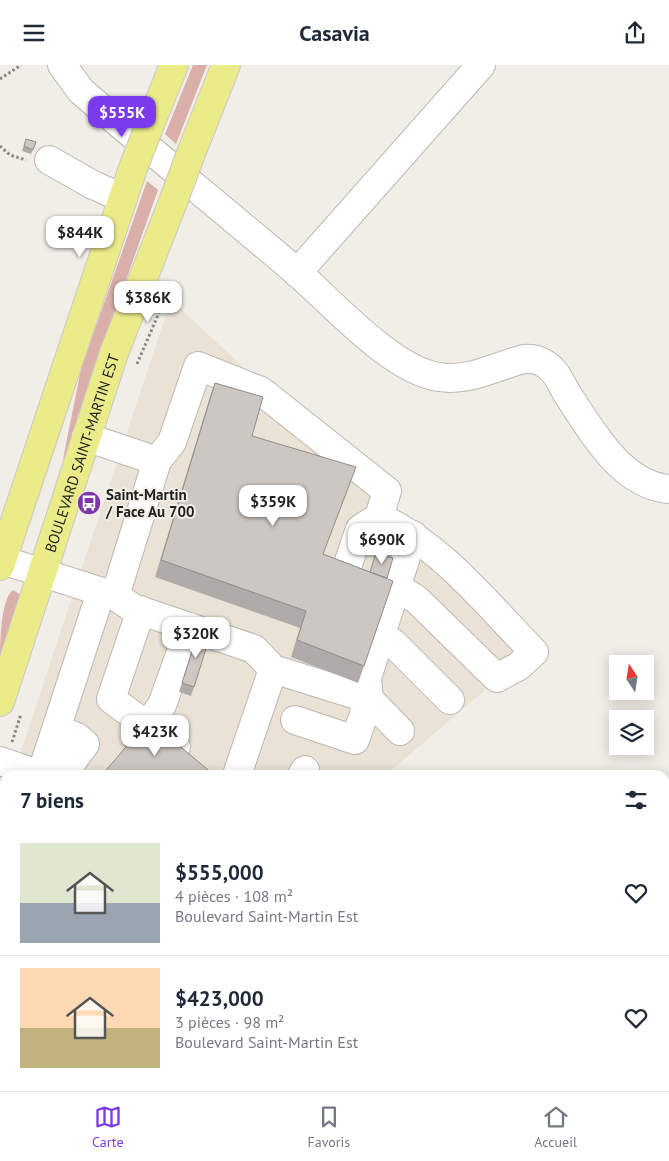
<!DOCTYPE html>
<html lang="fr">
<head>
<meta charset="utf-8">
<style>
	:root { --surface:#fff; --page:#f6f6f7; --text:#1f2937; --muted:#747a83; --line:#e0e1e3; --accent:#7c3aed }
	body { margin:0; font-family:"PT Sans",sans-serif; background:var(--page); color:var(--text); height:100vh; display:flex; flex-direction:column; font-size:19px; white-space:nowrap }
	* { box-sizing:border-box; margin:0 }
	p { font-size:16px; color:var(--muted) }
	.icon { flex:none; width:28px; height:28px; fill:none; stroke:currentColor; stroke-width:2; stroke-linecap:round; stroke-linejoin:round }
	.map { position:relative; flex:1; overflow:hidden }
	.side { position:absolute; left:0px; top:705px; width:670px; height:321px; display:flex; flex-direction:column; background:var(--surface); border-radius:15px 15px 0 0; box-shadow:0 2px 12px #0003 }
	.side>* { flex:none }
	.needle { width:32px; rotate:348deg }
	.fabs { position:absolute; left:609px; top:590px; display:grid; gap:10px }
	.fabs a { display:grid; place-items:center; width:45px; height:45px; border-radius:0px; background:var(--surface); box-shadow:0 2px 12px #0003; font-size:25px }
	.price { position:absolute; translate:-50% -42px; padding:0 11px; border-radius:10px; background:#fff; color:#222; font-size:16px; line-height:32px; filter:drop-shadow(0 1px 2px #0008) }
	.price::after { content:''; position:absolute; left:50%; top:30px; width:15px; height:11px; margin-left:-8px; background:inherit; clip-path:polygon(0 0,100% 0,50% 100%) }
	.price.selected { background:var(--accent); color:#fff }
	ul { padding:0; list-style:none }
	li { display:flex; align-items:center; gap:15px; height:125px; padding:0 20px }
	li+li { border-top:1px solid var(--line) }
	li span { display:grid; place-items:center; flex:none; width:140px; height:100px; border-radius:0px; color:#555 }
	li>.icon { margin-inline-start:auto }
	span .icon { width:60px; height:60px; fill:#fffc; stroke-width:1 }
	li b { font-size:21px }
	h2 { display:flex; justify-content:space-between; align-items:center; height:60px; padding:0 20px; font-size:21px }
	header { display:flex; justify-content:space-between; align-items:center; height:65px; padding:0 20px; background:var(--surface); font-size:22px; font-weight:700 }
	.tabs { display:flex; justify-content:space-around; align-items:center; height:70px; border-top:1px solid var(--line); background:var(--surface); font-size:14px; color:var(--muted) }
	.tabs a { display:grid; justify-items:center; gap:2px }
	.tabs .selected { color:var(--accent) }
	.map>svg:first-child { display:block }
	.built { fill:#e9e2d5 }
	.green { fill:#daafa8 }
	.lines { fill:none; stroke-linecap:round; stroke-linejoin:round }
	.minor-casing { stroke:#bbb7b2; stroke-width:30 }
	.major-casing { stroke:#c9c9c9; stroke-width:30 }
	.path { stroke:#898783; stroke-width:3; stroke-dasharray:2.5 2.5; stroke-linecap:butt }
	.minor { stroke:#fff; stroke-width:28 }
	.major { stroke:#ebeb8a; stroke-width:28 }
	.major-bridge-casing { stroke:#c9c9c9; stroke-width:30; stroke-linecap:butt }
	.major-bridge { stroke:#ebeb8a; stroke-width:28 }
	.wall { fill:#b0aba8 }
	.building { fill:#cdc7c3; stroke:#908b88 }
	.labels { text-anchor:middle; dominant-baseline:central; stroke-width:4; stroke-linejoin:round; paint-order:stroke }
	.street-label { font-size:15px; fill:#201f1d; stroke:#f1eee8 }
	.poi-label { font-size:15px; font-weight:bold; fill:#201f1d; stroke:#f1eee8; text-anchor:start }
</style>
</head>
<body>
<header><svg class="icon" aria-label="menu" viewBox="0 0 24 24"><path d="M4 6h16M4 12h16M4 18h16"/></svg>Casavia<svg class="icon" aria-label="share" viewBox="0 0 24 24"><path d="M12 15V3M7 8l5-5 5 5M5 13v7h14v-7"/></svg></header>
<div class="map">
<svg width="669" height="1026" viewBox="0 0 669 1026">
	<rect width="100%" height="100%" fill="#f1eee8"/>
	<!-- built -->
	<path class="built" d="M171,235L540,578L386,710H13Z
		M5,734V1021H95L91,1026H0V749Z"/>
	<!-- green -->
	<path class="green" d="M193,0H207L176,79L165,69Z
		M147,116L158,125L120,232L66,395L63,394L81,304Z
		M13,525L21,530L0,601C0,583 0,534 13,525Z"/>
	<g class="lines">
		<!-- minor casing -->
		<g class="minor-casing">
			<path id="minor" d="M62,0L81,26C152,87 226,147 298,208C333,239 393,306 439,312C469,317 496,301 524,294C535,293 546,297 554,307C559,312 562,320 566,327C590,363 620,420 669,424
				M49,95L93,120L123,133
				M297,208L481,0
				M86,372L157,396
				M2,495L115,531L133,543L254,584L273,604L237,710
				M346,505L360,464L379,452
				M115,531L157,396L172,377L198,301L261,326L387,426L379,452C441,480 487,539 534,587L519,601L497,613L416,534L396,522
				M141,545L111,634L176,682
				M381,570L393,578L450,635
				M273,604L369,634L400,666
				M295,655L355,675L369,634L367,613L413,470
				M147,661L162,640L190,562
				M0,696L40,710
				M41,710L101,527
				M42,710L68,702L85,679L77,672L56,664
				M302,710L305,705
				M0,753L5,757
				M0,829L5,834
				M0,950L2,947
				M6,1026H22"/>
		</g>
		<!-- major casing -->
		<g class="major-casing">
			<g id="major">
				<path d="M151,57L174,0"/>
				<path d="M190,91L226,0"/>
				<path d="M0,501L133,103"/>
				<path id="s1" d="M0,637L114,288L173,137"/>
			</g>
		</g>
		<!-- path -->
		<path class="path" d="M0,14L21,0
			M0,81L10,90L26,95
			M137,299L161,243L158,239
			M12,677L21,649"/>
		<!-- minor -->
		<use href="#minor" class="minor"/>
		<!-- major -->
		<use href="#major" class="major"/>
		<!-- major-bridge casing -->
		<g class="major-bridge-casing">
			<path id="major-bridge" d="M133,103L151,57
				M173,137L190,91"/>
		</g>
		<!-- major-bridge -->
		<use href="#major-bridge" class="major-bridge"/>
	</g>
	<!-- wall -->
	<path class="wall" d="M26,74L36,77L31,89L22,86Z
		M215,318L252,371L323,489L387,513L364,601L358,618L291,592L300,563L155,512L209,335Z
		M195,576L194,622L191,631L179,627Z"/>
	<!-- building -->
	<path class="building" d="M26,74L36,77L33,85L24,81Z
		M215,318L263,332L252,371L356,402L323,489L393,516L364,601L297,575L306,546L161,495Z
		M376,488L393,493L387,513L370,507Z
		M198,567L210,571L194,622L182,618Z
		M149,655L214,710H102Z"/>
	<!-- icons -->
	<defs>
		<g id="bus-disc" transform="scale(1.25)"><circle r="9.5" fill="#7d37ab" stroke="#f1eee8"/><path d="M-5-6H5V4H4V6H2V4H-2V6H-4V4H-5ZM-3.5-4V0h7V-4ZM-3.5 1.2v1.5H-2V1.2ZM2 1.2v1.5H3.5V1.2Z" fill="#fff"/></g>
	</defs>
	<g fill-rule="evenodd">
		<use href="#bus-disc" x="89" y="438"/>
	</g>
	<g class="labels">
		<!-- street labels -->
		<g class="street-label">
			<text stroke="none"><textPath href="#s1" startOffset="262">BOULEVARD SAINT-MARTIN EST</textPath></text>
		</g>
		<!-- poi labels -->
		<g class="poi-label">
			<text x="106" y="429">Saint-Martin<tspan x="106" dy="17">/ Face Au 700</tspan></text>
		</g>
	</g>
</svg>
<div class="fabs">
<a><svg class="needle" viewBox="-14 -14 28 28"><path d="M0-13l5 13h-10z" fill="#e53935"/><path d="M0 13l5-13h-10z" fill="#747a83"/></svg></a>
<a><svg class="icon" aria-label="layers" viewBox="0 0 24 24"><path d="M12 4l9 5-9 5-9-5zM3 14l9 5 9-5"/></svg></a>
</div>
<b class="price selected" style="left:122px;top:73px">$555K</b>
<b class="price" style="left:80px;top:193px">$844K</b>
<b class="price" style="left:148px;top:258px">$386K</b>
<b class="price" style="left:273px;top:462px">$359K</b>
<b class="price" style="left:382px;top:500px">$690K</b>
<b class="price" style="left:196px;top:594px">$320K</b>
<b class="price" style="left:155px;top:692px">$423K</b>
<section class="side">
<h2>7 biens<svg class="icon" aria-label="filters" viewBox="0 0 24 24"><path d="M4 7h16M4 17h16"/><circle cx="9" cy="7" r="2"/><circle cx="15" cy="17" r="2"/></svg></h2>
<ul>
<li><span style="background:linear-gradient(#dfe7d0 60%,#9aa5b1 0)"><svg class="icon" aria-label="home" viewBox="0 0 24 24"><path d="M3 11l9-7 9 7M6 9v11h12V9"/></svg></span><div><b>$555,000</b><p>4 pièces · 108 m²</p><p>Boulevard Saint-Martin Est</p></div><svg class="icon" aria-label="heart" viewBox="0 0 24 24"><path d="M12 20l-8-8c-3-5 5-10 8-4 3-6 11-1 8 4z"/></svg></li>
<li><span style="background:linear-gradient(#ffd9b3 60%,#c2b280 0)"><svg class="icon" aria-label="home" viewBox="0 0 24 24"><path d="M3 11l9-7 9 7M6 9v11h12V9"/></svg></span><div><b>$423,000</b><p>3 pièces · 98 m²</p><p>Boulevard Saint-Martin Est</p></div><svg class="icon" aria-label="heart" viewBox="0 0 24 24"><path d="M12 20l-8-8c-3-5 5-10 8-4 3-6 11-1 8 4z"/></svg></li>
</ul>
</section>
</div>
<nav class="tabs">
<a class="selected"><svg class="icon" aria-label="map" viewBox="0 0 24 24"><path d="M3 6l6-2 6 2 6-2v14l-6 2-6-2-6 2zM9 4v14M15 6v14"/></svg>Carte</a>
<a><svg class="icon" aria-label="saved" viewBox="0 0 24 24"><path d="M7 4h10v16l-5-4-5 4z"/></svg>Favoris</a>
<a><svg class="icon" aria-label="home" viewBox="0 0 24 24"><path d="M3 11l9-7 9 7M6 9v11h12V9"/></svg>Accueil</a>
</nav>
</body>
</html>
